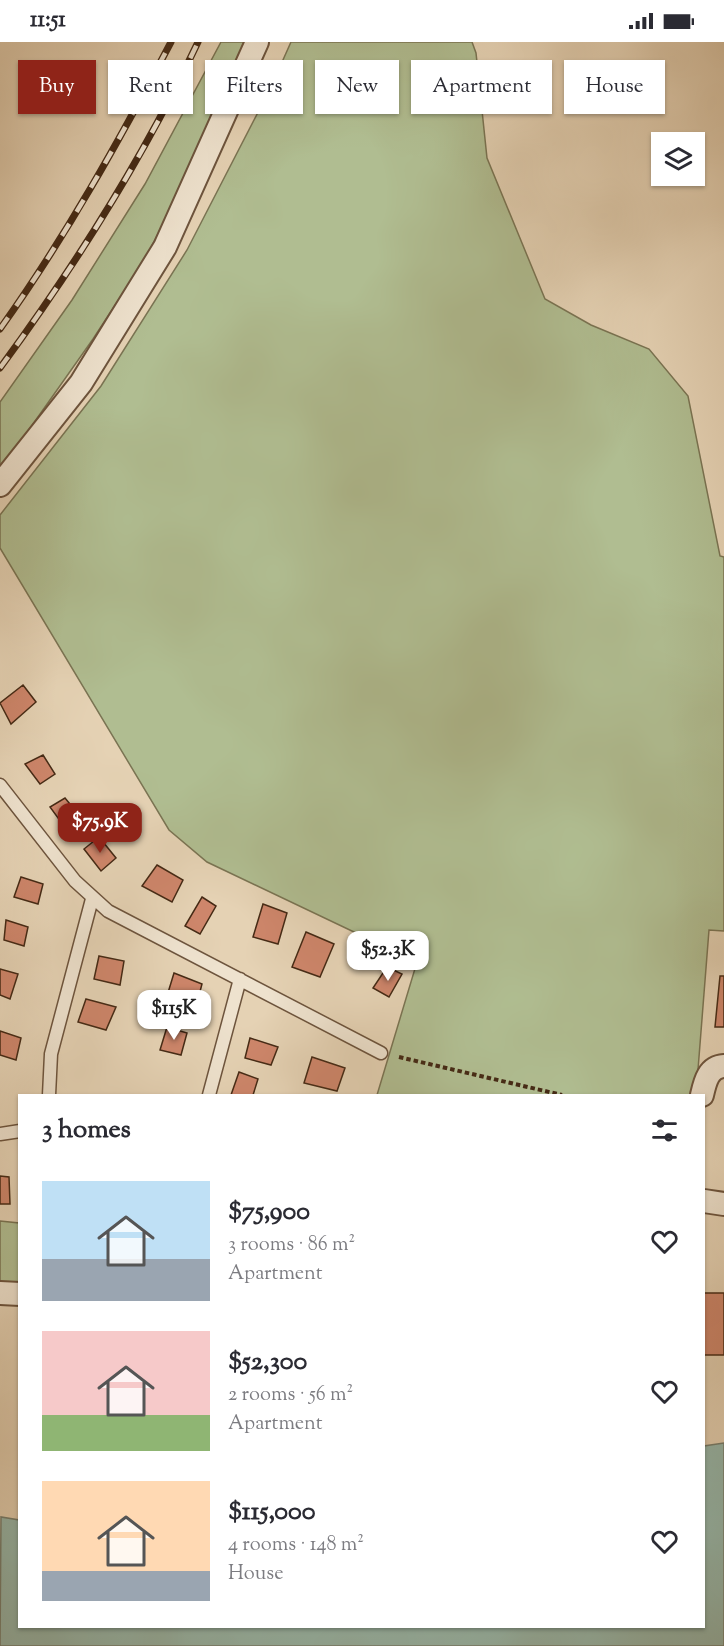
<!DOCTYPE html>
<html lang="en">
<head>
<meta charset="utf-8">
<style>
	:root { --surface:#fff; --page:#f7f7f7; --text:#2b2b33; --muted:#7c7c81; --accent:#8f2418 }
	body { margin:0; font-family:"Sorts Mill Goudy",serif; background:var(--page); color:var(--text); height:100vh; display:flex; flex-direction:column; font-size:22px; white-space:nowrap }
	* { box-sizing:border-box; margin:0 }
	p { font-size:20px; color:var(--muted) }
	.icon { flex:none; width:33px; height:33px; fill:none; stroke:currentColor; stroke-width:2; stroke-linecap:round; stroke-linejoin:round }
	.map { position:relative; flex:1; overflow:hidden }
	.panel { position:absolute; left:18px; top:1052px; width:687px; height:534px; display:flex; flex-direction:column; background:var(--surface); border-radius:0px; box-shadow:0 2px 4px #0004 }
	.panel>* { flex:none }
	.hud { position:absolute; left:18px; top:18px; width:688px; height:54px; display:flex; gap:12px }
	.tools { position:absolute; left:651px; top:90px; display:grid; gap:12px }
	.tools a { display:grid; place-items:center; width:54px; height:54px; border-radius:0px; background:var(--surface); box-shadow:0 2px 4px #0004; font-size:30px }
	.price { position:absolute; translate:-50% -51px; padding:0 14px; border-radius:12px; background:#fff; color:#222; font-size:20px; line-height:39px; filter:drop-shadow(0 2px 3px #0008) }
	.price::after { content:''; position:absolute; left:50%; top:36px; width:18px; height:14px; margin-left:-9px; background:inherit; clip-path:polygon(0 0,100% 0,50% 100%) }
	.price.on { background:var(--accent); color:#fff }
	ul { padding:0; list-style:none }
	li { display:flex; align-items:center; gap:18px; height:150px; padding:0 24px }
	li span { display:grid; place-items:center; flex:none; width:168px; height:120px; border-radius:0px; color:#555 }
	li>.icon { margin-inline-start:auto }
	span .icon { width:72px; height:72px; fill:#fffc; stroke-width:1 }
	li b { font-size:26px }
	h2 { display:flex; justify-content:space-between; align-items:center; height:72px; padding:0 24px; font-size:26px }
	.tag { padding:0 21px; border-radius:0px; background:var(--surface); box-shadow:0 2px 4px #0004; font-size:21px; line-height:54px }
	.tag.on { background:var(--accent); color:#fff }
	.status { display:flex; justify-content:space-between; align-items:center; height:42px; padding:0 30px; background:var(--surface); direction:ltr }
	.status svg { height:16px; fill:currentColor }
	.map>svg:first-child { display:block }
	.green { fill:#b0bd91; stroke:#7a7453; stroke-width:1.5 }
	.water { fill:#96b8ac; stroke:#767f70; stroke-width:1.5 }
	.building { fill:#ce866b; stroke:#452a15; stroke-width:1.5 }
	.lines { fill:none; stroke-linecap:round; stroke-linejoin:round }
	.service-casing { stroke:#6d543d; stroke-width:15 }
	.minor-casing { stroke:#6d543d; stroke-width:26 }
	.path { stroke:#452a15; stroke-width:4; stroke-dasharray:4.5 3; stroke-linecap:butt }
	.service { stroke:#eee2ce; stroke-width:12 }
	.minor { stroke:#eee2ce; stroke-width:22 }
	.rail-casing { stroke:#452a15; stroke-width:7 }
	.rail { stroke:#eee2ce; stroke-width:4.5; stroke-dasharray:14; stroke-linecap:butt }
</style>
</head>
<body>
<div class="status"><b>11:51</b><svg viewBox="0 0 49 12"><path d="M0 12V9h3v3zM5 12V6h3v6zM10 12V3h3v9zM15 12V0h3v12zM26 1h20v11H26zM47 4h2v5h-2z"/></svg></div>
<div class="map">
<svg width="724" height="1604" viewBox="0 0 724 1604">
	<rect width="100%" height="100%" fill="#e5d2b4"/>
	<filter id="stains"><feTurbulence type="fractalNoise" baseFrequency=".00333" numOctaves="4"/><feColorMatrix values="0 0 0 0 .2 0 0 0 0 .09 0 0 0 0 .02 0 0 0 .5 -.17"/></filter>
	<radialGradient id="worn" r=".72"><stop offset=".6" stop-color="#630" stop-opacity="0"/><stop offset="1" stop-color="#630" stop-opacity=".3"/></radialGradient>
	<!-- green -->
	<path class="green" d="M221,0H248L203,105L144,219L93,297L21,399L0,424V360L72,258L145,142Z
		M291,0H472L476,11L487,116L545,257L591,283L649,307L688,354L720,514L724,515V889L709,888L696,1053H377L417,920L207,820L169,788L0,506V473L101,344L187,208L270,47Z
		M0,1179L19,1181V1249H0Z"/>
	<!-- water -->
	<path class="water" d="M724,1401V1604H0L1,1475L19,1478L20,1584H704V1404Z"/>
	<!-- building -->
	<path class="building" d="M23,643L36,660L11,682L0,661Z
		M43,713L55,732L40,742L25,722Z
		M65,756L83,778L69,791L50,765Z
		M99,795L116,816L101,829L84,807Z
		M157,823L183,838L172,860L142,844Z
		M21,835L43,842L38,862L14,855Z
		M202,855L216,864L200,892L185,884Z
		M263,862L287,871L278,902L253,895Z
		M6,878L28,885L24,904L4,898Z
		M306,890L334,902L320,935L292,925Z
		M99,914L124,919L120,943L94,937Z
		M387,925L402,932L389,955L373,946Z
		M0,927L18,932L10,957L0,953Z
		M174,931L202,942L197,961L167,954Z
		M720,934H724V985H715Z
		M86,957L116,965L106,988L78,980Z
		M167,985L187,991L181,1013L160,1008Z
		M0,989L21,996L16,1018L0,1013Z
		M250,996L278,1005L271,1023L245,1016Z
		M312,1015L345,1026L337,1049L304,1041Z
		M239,1030L258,1037L253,1053H231Z
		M0,1134L9,1135L10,1162H0Z
		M704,1251H724V1313H704Z"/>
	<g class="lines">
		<!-- service casing -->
		<g class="service-casing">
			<path id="service" d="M0,743L75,839L108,869L381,1011
				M49,1053L51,1012L92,857
				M209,1053L240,937
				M0,1092L20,1089"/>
		</g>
		<!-- minor casing -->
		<g class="minor-casing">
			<path id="minor" d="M0,443L81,341L165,205L257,0
				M702,1053C705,1040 708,1025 724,1024
				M704,1159L724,1162
				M0,1251L20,1252"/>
		</g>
		<!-- path -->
		<path class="path" d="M399,1015L562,1053"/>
		<!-- service -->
		<use href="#service" class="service"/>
		<!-- minor -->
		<use href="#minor" class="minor"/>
		<!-- rail casing -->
		<g class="rail-casing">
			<path id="rail" d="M0,287C65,196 119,99 171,0
				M0,326C75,224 144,115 198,0"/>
		</g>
		<!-- rail -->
		<use href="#rail" class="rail"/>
	</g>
	<rect width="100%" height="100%" filter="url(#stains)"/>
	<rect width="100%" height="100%" fill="url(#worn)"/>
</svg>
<div class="tools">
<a><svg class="icon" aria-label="layers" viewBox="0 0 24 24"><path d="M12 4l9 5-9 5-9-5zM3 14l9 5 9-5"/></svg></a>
</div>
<b class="price on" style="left:100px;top:812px">$75.9K</b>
<b class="price" style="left:388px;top:940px">$52.3K</b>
<b class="price" style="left:174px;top:999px">$115K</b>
<div class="hud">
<a class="tag on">Buy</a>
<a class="tag">Rent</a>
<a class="tag">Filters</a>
<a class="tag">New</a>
<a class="tag">Apartment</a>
<a class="tag">House</a>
</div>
<section class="panel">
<h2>3 homes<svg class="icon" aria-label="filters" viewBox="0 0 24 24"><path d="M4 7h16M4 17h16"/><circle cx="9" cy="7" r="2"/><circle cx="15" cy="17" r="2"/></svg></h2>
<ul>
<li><span style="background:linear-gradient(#bfe0f5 65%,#9aa5b1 0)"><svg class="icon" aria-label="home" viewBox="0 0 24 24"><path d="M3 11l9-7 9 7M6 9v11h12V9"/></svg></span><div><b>$75,900</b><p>3 rooms · 86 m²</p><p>Apartment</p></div><svg class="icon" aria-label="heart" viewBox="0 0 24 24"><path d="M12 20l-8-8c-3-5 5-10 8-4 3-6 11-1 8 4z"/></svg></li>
<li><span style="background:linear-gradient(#f6c9c9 70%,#8fb573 0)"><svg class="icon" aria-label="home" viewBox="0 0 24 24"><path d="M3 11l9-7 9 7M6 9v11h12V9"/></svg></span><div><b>$52,300</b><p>2 rooms · 56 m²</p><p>Apartment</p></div><svg class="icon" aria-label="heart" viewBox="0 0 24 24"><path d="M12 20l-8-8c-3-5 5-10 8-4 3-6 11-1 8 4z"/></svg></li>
<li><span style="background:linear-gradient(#ffd9b3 75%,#9aa5b1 0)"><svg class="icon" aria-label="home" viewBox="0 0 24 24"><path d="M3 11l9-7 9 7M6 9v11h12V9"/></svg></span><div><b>$115,000</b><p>4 rooms · 148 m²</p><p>House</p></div><svg class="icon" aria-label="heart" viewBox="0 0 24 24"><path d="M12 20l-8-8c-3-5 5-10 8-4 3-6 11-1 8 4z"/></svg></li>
</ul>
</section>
</div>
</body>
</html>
